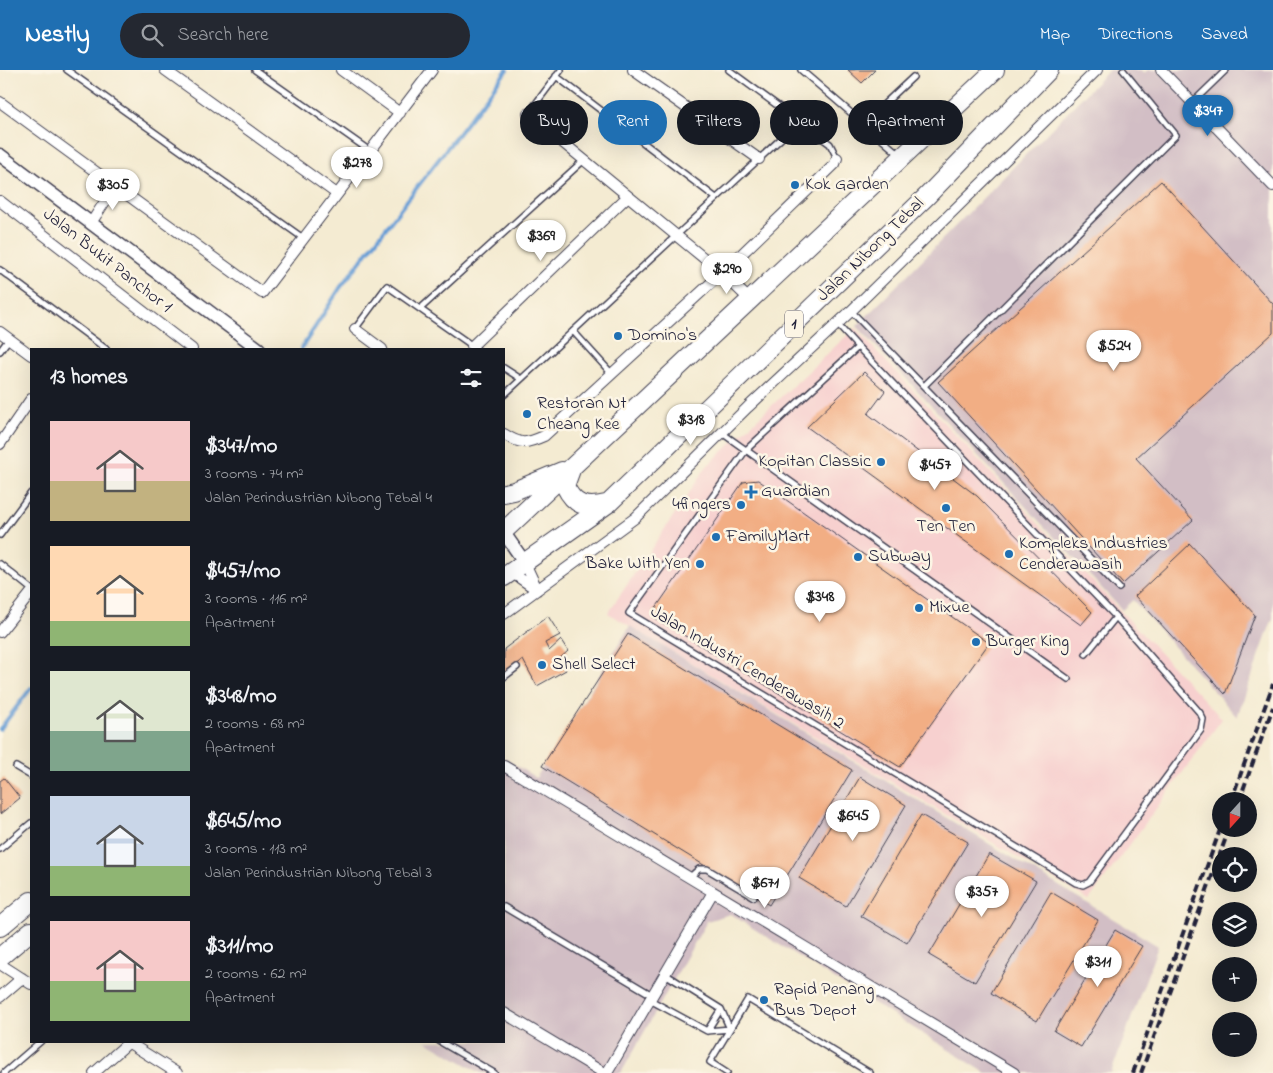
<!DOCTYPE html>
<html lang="en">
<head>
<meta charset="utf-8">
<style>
	:root { --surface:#171b24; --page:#242831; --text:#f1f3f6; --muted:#9ea1a6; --accent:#1f6fb2 }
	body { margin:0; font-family:"Indie Flower",sans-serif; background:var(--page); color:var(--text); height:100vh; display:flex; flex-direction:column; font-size:19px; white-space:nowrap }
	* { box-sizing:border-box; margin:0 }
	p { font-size:16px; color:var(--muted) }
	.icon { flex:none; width:28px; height:28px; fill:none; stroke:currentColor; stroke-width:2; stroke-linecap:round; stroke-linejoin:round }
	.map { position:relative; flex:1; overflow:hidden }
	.sheet { position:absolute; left:30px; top:278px; width:475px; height:695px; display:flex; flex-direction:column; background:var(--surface); border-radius:0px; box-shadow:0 5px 20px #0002 }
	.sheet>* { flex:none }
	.banner { position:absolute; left:520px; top:30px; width:475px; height:45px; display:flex; gap:10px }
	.needle { width:32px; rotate:201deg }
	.controls { position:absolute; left:1212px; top:722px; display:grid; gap:10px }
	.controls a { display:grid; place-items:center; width:45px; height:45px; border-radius:50%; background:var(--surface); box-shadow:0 5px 20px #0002; font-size:25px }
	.price { position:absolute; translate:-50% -42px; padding:0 11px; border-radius:18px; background:#fff; color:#222; font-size:16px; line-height:32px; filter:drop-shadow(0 1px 2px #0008) }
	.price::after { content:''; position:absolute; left:50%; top:30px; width:15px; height:11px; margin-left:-8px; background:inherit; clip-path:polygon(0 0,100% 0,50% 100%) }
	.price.active { background:var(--accent); color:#fff }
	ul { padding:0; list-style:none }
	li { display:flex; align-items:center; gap:15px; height:125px; padding:0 20px }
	li span { display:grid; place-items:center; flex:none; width:140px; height:100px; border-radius:0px; color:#555 }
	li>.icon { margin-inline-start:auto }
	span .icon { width:60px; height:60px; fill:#fffc; stroke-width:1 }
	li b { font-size:21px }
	h2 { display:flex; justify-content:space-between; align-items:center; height:60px; padding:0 20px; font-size:21px }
	.chip { padding:0 18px; border-radius:22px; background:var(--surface); box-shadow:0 5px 20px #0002; font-size:18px; line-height:45px }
	.chip.active { background:var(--accent); color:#fff }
	header { display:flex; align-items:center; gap:30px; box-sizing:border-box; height:70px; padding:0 25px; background:var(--accent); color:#fff }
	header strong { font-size:24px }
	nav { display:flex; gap:28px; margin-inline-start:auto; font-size:18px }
	.search { width:350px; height:45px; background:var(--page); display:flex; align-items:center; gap:12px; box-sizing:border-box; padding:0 18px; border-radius:28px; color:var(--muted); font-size:19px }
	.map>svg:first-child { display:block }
	.built { fill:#f7d0cf }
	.industrial { fill:#d2bec5 }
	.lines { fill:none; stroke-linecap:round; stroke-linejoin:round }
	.stream { stroke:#679ed5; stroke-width:4 }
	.building { fill:#f2ae84 }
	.service-casing { stroke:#424052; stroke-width:8 }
	.minor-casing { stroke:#424052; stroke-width:12 }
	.tertiary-casing { stroke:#424052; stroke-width:15 }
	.trunk-casing { stroke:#424052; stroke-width:20 }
	.service { stroke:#fff; stroke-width:5 }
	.minor { stroke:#fff; stroke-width:10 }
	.tertiary { stroke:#fff; stroke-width:12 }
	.trunk { stroke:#fff; stroke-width:18 }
	.rail { stroke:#22223b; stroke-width:4; stroke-dasharray:8 4; stroke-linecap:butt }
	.poi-dot { fill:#1f6fb2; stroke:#fcf5e5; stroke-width:2 }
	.labels { text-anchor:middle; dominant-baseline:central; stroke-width:5; stroke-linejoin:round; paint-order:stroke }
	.shield { fill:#fcf5e5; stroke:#63616e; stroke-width:1 }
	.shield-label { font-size:16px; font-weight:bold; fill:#22223b }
	.poi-label { font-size:18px; fill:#22223b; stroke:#fcf5e5; text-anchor:start }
	.street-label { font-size:18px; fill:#22223b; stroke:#fcf5e5 }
</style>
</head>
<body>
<header>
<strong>Nestly</strong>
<div class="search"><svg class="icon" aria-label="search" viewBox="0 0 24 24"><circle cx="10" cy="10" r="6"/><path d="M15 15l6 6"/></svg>Search here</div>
<nav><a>Map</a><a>Directions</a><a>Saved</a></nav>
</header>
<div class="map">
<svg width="1273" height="1003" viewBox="0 0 1273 1003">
	<rect width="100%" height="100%" fill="#fcf5e5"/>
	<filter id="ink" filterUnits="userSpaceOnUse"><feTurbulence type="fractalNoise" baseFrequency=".02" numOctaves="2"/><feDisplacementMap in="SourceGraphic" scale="10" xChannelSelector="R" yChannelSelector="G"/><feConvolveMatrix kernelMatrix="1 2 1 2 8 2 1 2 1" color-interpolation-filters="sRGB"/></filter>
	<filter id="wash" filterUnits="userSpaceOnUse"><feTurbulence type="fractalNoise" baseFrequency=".0096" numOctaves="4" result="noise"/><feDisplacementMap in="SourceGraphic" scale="20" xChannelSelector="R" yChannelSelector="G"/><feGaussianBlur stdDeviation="1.12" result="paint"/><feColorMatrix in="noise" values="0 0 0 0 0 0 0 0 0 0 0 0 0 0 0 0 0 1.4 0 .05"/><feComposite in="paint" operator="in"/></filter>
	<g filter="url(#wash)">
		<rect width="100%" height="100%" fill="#f4ebd2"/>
		<!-- built -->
		<path class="built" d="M855,258L1222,649L1089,830L608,543L707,396Z"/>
		<!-- industrial -->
		<path class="industrial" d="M1109,0H1141L1144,3L1148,0H1273V548L1237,647L1133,530L1122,540L857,256Z
			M630,556L1158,876L1111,1003H986L730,844L707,851L621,1003H481L426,971H504V688L536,708Z"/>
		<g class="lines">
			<!-- stream -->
			<path class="stream" d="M301,279L340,218L507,0
				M0,659L31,618"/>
		</g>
		<g id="blocks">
			<!-- building -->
			<path class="building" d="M848,0H875L862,13Z
				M1161,111L1273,234V263L1136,388L1193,450L1123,514L938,312Z
				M864,302L885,321L868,344L977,426L1092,542L1081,555L807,357Z
				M758,410L989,573L900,697L672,558L654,548L653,542L743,412Z
				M1190,474L1255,545L1225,624L1135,526Z
				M548,546L560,565L545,573L549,581L561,570L568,581L558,590L566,600L537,616L523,590L504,603V579Z
				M628,564L852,700L769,835L542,696Z
				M860,707L906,735L846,836L799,808Z
				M4,708L20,728L0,744V711Z
				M921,745L968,772L907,873L861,846Z
				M989,784L1036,811L975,912L929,885Z
				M1051,822L1098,850L1037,951L991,923Z
				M1115,860L1142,876L1081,977L1054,961Z"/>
		</g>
	</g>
	<g filter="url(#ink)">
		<use href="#blocks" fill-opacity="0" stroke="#424052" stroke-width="1"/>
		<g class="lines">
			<!-- service casing -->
			<g class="service-casing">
				<path id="service" d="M67,0L303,168
					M255,0L370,81
					M729,0L830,74L837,88
					M801,0L900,85
					M556,6L716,128
					M1193,32L1226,0
					M528,44L561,0
					M864,53L913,7
					M0,200L106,279
					M420,239L584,90
					M851,241L1119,518
					M837,254L858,277L1116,547L1200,643L1203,649L1201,660L1089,812L1083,815L1076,813L629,543L746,380L858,277
					M355,259L387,216L477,279
					M573,261L612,304
					M0,281L9,269
					M504,298L521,309
					M924,316L1176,65L1123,0
					M504,325L799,52
					M722,363L1068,609
					M0,465L31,423
					M0,494L31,519
					M1086,584L1116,547
					M504,607L517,597
					M16,697L31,706
					M0,779L31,753
					M690,807L699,799H707L754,827
					M504,837L652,925
					M665,904L721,939L730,959
					M650,930L707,961L730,959
					M707,961L721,939
					M439,971L494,1003
					M4,1003L41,971
					M727,1003L710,992L748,929L870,1003"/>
			</g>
			<!-- minor casing -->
			<g class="minor-casing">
				<path id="minor" d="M165,0L337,124
					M341,0L400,43
					M633,0L759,89
					M1161,0L1273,116
					M0,32L262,223L432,0
					M528,44L722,203L750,230
					M0,131L192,279
					M91,153L115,116
					M355,259L382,279
					M0,262L31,285
					M472,276L628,126
					M504,364C521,375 526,374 544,366L722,203L835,94L837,88
					M0,374L31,329
					M525,493L537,519
					M511,502L537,520
					M504,544L635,448L748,337L851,241L1097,0
					M0,562L31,523
					M504,696L1014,1003
					M0,894L31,914
					M0,927L22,908
					M504,943L604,1003
					M126,971L177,1003
					M94,1003L128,973
					M607,1003L713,822"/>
			</g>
			<!-- tertiary casing -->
			<g class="tertiary-casing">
				<path id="tertiary" d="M0,85L259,279
					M504,463L525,493"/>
			</g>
			<!-- trunk casing -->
			<g class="trunk-casing">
				<path id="trunk" d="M572,397L565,416C574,435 585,439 606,434
					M504,423L514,421L562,401
					M504,461L995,0
					M504,507L609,433L927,126L1049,0
					M0,857L31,831
					M0,887L31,861"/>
			</g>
			<!-- service -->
			<use href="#service" class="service"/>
			<!-- minor -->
			<use href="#minor" class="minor"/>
			<!-- tertiary -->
			<use href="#tertiary" class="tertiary"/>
			<!-- trunk -->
			<use href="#trunk" class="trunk"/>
			<!-- rail -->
			<path class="rail" d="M1231,731L1273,614
				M1239,731L1273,637
				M1133,1003L1221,757
				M1141,1003L1229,759"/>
		</g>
	</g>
	<!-- markers -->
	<g class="poi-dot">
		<circle cx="795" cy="115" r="5"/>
		<circle cx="618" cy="266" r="5"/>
		<circle cx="527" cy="344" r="5"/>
		<circle cx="881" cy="392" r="5"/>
		<path d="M748.5 414.5h5v5h5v5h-5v5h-5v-5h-5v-5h5z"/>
		<circle cx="741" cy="435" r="5"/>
		<circle cx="946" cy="438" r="5"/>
		<circle cx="716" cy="467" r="5"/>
		<circle cx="1009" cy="484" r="5"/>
		<circle cx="858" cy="487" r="5"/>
		<circle cx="700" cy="494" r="5"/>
		<circle cx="919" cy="538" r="5"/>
		<circle cx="976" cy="572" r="5"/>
		<circle cx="542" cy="595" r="5"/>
		<circle cx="764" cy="930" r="5"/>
	</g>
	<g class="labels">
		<!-- shield labels -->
		<rect class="shield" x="785" y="240.5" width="18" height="27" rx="4"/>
		<g class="shield-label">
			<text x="794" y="254">1</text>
		</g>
		<!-- poi labels -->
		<g class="poi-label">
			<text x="805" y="115">Kok Garden</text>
			<text x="628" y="266">Domino's</text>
			<text x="537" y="334">Restoran Nt<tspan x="537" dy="21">Cheang Kee</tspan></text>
			<text x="871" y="392" text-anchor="end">Kopitan Classic</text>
			<text x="761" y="422">Guardian</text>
			<text x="731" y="435" text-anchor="end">4fingers</text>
			<text x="946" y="457" text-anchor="middle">Ten Ten</text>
			<text x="726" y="467">FamilyMart</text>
			<text x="1019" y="474">Kompleks Industries<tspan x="1019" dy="21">Cenderawasih</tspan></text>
			<text x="868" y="487">Subway</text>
			<text x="690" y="494" text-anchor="end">Bake With Yen</text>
			<text x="929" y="538">Mixue</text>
			<text x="986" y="572">Burger King</text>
			<text x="552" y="595">Shell Select</text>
			<text x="774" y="920">Rapid Penang<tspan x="774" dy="21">Bus Depot</tspan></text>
		</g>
		<!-- street labels -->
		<g class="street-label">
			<text transform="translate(871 180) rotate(-44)">Jalan Nibong Tebal</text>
			<text transform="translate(107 191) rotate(38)">Jalan Bukit Panchor 1</text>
			<text transform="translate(747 598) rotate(31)">Jalan Industri Cenderawasih 2</text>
		</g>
	</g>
</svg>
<div class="controls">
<a><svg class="needle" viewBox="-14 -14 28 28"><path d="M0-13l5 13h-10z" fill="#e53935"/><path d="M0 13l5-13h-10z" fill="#9ea1a6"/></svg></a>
<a><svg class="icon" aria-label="locate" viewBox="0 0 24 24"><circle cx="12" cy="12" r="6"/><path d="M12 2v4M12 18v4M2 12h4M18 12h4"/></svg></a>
<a><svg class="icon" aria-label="layers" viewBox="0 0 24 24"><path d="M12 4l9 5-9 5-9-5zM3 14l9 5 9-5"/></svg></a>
<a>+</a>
<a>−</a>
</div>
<b class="price active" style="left:1208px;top:67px">$347</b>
<b class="price" style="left:357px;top:119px">$278</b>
<b class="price" style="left:113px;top:141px">$305</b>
<b class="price" style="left:541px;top:192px">$369</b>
<b class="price" style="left:727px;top:225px">$290</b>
<b class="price" style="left:1114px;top:302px">$524</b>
<b class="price" style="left:691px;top:376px">$318</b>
<b class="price" style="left:935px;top:421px">$457</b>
<b class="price" style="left:820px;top:553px">$348</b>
<b class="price" style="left:853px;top:772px">$645</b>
<b class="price" style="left:765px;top:839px">$671</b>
<b class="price" style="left:982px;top:848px">$357</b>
<b class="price" style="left:1098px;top:918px">$311</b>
<div class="banner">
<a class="chip">Buy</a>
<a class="chip active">Rent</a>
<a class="chip">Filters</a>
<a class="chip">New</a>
<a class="chip">Apartment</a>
</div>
<section class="sheet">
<h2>13 homes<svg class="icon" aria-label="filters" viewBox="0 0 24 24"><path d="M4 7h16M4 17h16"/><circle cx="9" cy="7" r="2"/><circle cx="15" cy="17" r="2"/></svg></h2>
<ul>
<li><span style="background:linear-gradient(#f6c9c9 60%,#c2b280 0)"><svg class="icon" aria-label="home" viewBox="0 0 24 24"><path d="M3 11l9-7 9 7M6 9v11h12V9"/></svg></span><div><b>$347/mo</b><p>3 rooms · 74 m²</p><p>Jalan Perindustrian Nibong Tebal 4</p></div></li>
<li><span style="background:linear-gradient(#ffd9b3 75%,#8fb573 0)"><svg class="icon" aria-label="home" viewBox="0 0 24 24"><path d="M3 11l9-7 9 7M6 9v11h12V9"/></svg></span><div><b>$457/mo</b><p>3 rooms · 116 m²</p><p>Apartment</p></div></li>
<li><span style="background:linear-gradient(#dfe7d0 60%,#7fa58c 0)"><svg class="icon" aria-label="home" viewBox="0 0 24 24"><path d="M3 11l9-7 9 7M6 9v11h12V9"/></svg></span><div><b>$348/mo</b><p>2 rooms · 68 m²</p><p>Apartment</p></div></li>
<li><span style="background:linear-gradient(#c9d6e8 70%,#8fb573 0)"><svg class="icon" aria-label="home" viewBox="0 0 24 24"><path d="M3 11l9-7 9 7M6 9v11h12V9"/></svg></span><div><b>$645/mo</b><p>3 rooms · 113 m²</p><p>Jalan Perindustrian Nibong Tebal 3</p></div></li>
<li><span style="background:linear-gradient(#f6c9c9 60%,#8fb573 0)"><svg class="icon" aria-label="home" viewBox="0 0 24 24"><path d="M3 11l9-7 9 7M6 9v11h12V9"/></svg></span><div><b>$311/mo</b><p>2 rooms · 62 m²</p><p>Apartment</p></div></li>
</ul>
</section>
</div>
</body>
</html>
